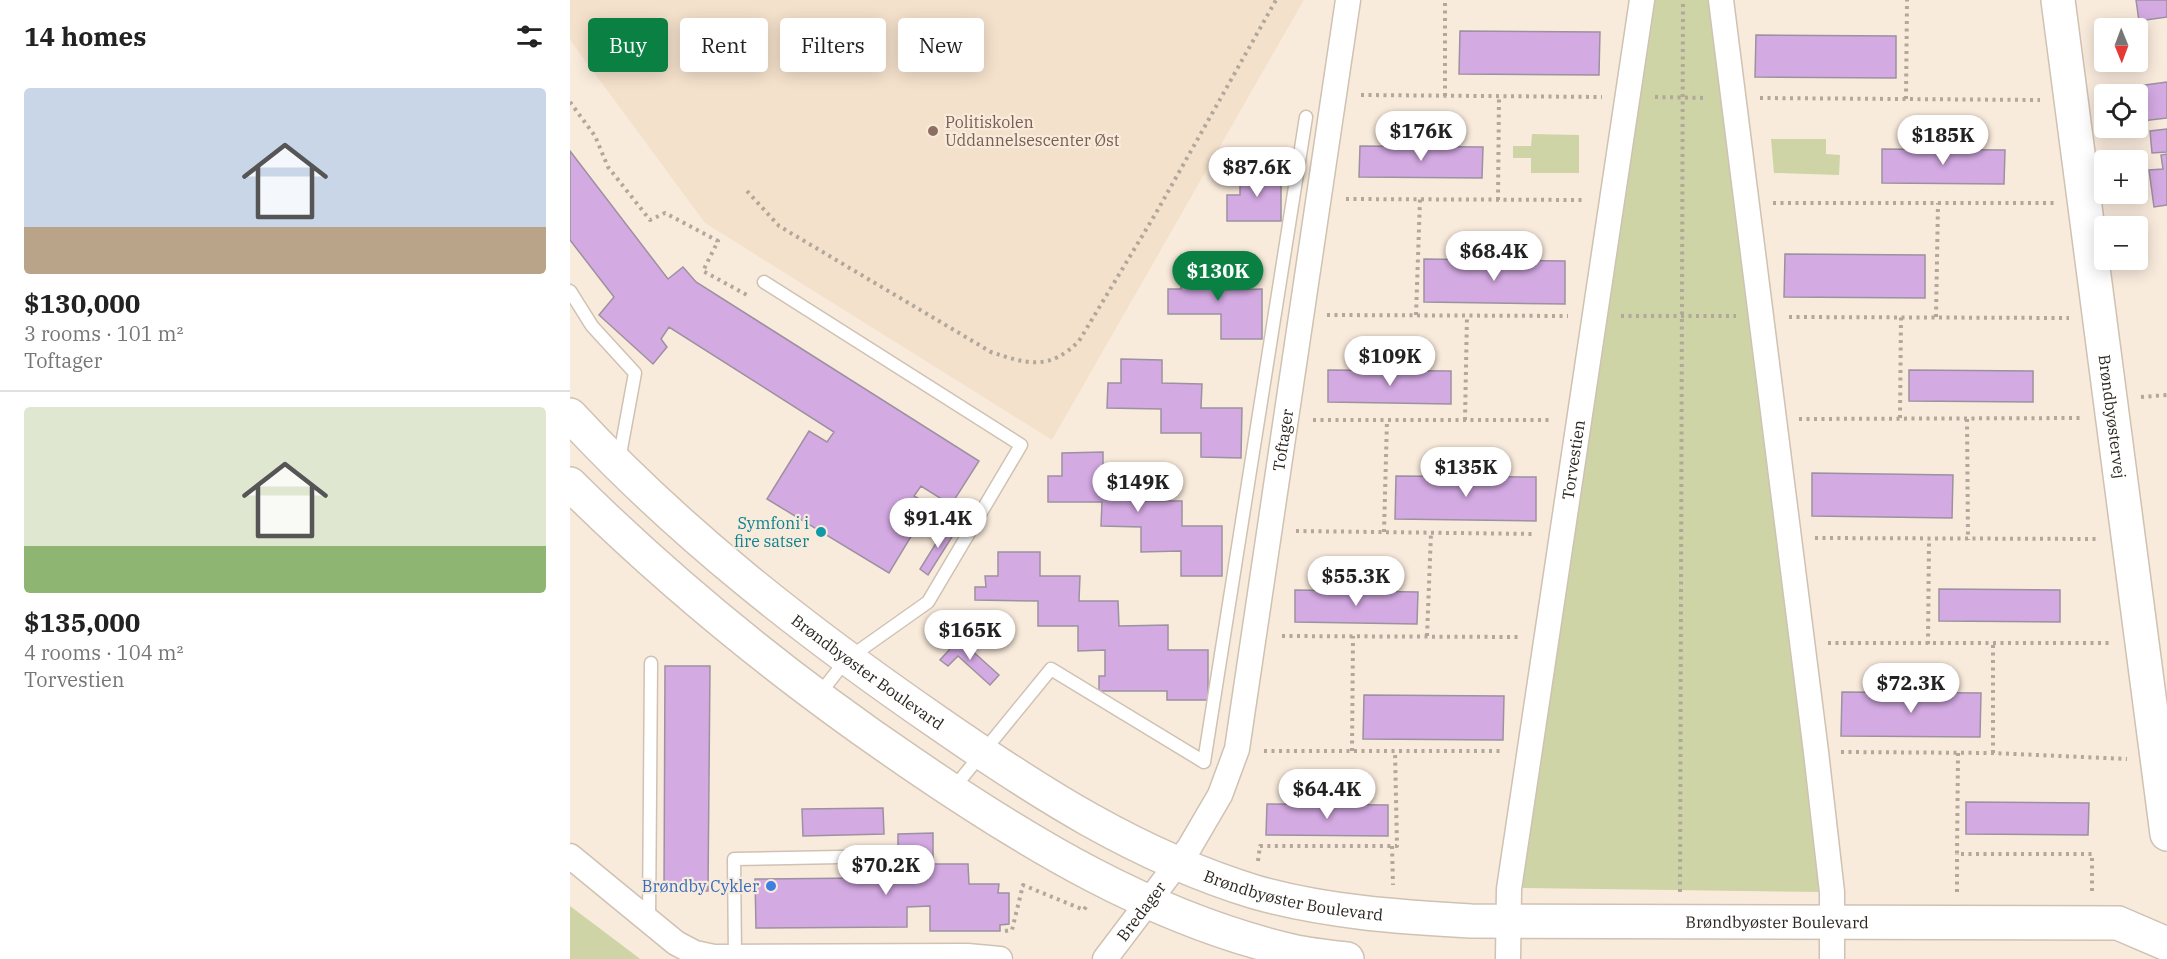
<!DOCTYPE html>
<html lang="en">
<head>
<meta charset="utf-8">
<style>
	:root { --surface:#fff; --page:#f6f6f6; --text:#222; --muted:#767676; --line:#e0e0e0; --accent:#0b8043 }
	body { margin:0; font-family:"IBM Plex Serif",serif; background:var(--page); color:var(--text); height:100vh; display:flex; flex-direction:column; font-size:22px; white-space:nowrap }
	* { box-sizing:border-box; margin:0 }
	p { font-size:20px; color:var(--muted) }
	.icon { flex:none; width:33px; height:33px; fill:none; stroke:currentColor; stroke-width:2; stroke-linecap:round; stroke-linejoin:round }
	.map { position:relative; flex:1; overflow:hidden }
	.side { display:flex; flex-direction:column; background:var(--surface); width:570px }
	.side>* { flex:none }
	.top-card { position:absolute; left:18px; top:18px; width:570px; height:54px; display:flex; gap:12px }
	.needle { width:39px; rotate:179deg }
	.fabs { position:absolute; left:1524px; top:18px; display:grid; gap:12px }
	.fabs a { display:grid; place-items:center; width:54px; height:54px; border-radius:6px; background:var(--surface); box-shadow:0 3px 15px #0003; font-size:30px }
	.price { position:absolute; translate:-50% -51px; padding:0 14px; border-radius:21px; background:#fff; color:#222; font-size:20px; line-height:39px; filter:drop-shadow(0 2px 3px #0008) }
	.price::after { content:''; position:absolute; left:50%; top:36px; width:18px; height:14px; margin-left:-9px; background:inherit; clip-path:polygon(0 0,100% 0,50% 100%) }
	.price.active { background:var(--accent); color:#fff }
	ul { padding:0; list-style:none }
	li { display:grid; align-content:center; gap:12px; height:318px; padding:0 24px }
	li+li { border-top:2px solid var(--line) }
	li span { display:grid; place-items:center; height:186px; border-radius:6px; color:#555 }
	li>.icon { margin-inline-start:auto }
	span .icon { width:108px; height:108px; fill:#fffc; stroke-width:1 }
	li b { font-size:26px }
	h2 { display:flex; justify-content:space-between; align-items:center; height:72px; padding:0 24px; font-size:26px }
	.tag { padding:0 21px; border-radius:6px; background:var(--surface); box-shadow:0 3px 15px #0003; font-size:21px; line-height:54px }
	.tag.active { background:var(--accent); color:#fff }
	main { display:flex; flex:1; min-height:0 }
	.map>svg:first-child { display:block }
	.built { fill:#f4e1cb }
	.green { fill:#ced4a5 }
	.building { fill:#d4aae3; stroke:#9c91a0; stroke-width:1.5 }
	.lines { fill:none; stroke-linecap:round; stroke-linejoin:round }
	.lane-casing { stroke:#cfc2b3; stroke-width:15 }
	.street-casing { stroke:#cfc2b3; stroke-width:27 }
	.secondary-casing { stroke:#cfc2b3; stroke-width:36 }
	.path { stroke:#b2a79b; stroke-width:4; stroke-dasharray:3 4.5; stroke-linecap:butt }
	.lane { stroke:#fff; stroke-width:12 }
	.street { stroke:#fff; stroke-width:24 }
	.secondary { stroke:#fff; stroke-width:33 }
	.education-dot { fill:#8d6e63; stroke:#f9ebdc; stroke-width:2 }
	.culture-dot { fill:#0f9aa8; stroke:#f9ebdc; stroke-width:2 }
	.shop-dot { fill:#3f7fe0; stroke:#f9ebdc; stroke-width:2 }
	.labels { text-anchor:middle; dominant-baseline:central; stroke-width:4.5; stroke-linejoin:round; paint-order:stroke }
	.education-label { font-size:16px; fill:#785e54; stroke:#f9ebdc; text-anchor:start }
	.street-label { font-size:16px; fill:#2b2620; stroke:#f9ebdc }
	.culture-label { font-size:16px; fill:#0d838f; stroke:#f9ebdc; text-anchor:end }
	.shop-label { font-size:16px; fill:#366cbe; stroke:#f9ebdc; text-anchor:end }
</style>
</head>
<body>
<main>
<section class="side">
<h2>14 homes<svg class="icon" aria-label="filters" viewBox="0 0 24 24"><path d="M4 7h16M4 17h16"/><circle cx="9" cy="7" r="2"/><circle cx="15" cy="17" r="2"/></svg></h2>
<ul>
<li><span style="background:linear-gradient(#c9d6e8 75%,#b9a48a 0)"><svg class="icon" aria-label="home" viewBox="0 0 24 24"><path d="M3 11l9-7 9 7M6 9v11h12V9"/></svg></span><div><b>$130,000</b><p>3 rooms · 101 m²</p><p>Toftager</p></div></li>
<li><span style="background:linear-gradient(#dfe7d0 75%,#8fb573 0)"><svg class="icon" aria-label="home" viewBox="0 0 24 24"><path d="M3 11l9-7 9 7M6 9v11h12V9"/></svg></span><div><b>$135,000</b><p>4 rooms · 104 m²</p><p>Torvestien</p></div></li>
</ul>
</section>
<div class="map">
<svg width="1597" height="959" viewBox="0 0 1597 959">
	<rect width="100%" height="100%" fill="#f9ebdc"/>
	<!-- built -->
	<path class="built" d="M0,0H734L482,440L135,223L0,40Z"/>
	<!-- green -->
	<path class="green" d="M1080,0H1140L1254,892L951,888Z
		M962,134L1009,135V173H961V158H943V146H961Z
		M1201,139H1256V154L1270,155L1269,175L1204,173Z
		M0,906L69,958L70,959H0Z"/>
	<!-- building -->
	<path class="building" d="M1566,0H1597V17L1569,21Z
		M890,31L1030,32L1029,75L889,74Z
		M1186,35L1326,36V78L1185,77Z
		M1597,82V118L1572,121L1568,86Z
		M1597,129V152L1582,153L1580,131Z
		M790,146L913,147L912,178L789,177Z
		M1312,149L1435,150L1434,184L1312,183Z
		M0,151L98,279L113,267L126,282L409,461L381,505L351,486L344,496L360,505L319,573L197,499L239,431L257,442L264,432L99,327L91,339L97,347L83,364L29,315L44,297L0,240Z
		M1597,154V205L1584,207L1579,170L1593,169L1591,155Z
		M670,172H711V221H657V195H670Z
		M1215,254L1355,255V298L1214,297Z
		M854,259L995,261V304L854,302Z
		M611,265H652V290L692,289V339H651V314H598V289H611Z
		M551,359L592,360V383L632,384L631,408H672L671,458L631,457V433H591V409L537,408L538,383H551Z
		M758,370L881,371V404L758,402Z
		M1339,370L1463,371V402L1339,401Z
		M533,452V477H572V501H612V526H652V576H611V551L571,552V527L531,526L532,502H478V476H492V453Z
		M1242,473L1383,475L1382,518L1242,516Z
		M826,476L966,477V521L825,519Z
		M378,524L387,529L358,575L350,569Z
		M428,552H470V576H510L509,601H548L549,626L598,625V650H638V700H597V691H529V676H535V650L508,651V626H468V601L405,600V587H416L415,576H428Z
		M1369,589L1490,590V622L1369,621Z
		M725,590L848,592L847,624L725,622Z
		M389,639L429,675L420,685L388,656L378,666L370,660Z
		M95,666H140L138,891H94Z
		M1272,692L1411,693L1410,737L1271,736Z
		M794,695L934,696L933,740L793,739Z
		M1396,802L1519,803L1518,835L1396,834Z
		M697,804L818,805V836L696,835Z
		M313,808L314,834L233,836L232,809Z
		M363,833V864H398L399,884H429L428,893H439V924L430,925V931H360V906L337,907V927L186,928L185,879L293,878V865L328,864V834Z"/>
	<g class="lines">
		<!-- lane casing -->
		<g class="lane-casing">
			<path id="lane" d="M194,282L451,445L358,602L276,660L248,696
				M0,291L22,326L65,373L49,460
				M382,790L481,669L634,762L736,117
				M79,920L81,663
				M165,957L164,859L321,856"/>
		</g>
		<!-- street casing -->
		<g class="street-casing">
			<g id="street">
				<path d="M1151,0L1246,752L1262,892V959"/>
				<path d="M0,856L106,943L125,953L144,957L397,956L430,959"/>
				<path id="s1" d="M535,959L619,848L650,795L667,749L778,0"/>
				<path id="s2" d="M938,959L939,889L1072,0"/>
			</g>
		</g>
		<!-- secondary casing -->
		<g class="secondary-casing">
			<g id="secondary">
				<path id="s3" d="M1488,0L1597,834"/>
				<path id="s4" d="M0,415C109,533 235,631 367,722C468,792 567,856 685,892C755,912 830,917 901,921L1548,923L1597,944"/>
				<path d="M0,484C105,588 219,680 341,763C458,843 583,919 722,951C740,955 759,957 777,959"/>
			</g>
		</g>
		<!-- path -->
		<path class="path" d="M791,95L1032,97
			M875,96V0
			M1085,97L1137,98
			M1190,98L1470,100
			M1336,99L1337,0
			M0,102L25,136L38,167L80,220L95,213L148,241L133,271L177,295
			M177,191L209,226L421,352C457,364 479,371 509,341L586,213L706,0
			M776,199L1015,200
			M928,200L929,96
			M1203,203H1484
			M757,315L998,316
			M846,315L850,199
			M1051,316H1166
			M1219,317L1499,318
			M1366,317L1368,203
			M1571,397L1597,395
			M1330,418L1331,317
			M1229,419L1512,418
			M1397,419L1398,540
			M743,420H982
			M895,420L897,315
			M726,531L964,534
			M814,532L817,420
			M1245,538L1528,539
			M712,636L950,637
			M857,636L861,533
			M1258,643H1542
			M1358,644L1359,539
			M694,751H933
			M782,751L783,636
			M1271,752L1423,753L1557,759
			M1388,753L1387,854H1522V894
			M1423,753V644
			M822,846L823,885
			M688,861L690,846H827L825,751
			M1110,892L1113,0
			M1387,892V854
			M435,931L442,930L453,885L514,910L517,905"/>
		<!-- lane -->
		<use href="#lane" class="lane"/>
		<!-- street -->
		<use href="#street" class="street"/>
		<!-- secondary -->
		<use href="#secondary" class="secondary"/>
	</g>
	<!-- markers -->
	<circle class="education-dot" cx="363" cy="131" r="6"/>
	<circle class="culture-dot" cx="251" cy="532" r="6"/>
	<circle class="shop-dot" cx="201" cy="886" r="6"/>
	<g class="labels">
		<!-- education labels -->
		<g class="education-label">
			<text x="375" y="122">Politiskolen<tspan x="375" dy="18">Uddannelsescenter Øst</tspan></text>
		</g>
		<!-- street labels -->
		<g class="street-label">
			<text stroke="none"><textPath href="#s3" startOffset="420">Brøndbyøstervej</textPath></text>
			<text stroke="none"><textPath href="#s1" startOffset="562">Toftager</textPath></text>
			<text stroke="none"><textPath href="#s2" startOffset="504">Torvestien</textPath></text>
			<text stroke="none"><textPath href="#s4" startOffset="394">Brøndbyøster Boulevard</textPath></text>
			<text stroke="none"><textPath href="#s4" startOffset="880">Brøndbyøster Boulevard</textPath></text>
			<text stroke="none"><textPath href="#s1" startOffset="60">Bredager</textPath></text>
			<text stroke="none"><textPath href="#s4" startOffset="1366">Brøndbyøster Boulevard</textPath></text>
		</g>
		<!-- culture labels -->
		<g class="culture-label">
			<text x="239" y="523">Symfoni i<tspan x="239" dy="18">fire satser</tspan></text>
		</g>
		<!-- shop labels -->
		<g class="shop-label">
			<text x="189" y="886">Brøndby Cykler</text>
		</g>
	</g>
</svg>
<div class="fabs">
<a><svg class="needle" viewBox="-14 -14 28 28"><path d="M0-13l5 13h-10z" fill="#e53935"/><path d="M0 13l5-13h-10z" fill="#767676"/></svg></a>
<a><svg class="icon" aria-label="locate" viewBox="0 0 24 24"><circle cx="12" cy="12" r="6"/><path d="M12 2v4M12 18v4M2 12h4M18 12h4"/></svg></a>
<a>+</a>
<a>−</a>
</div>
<b class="price" style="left:851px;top:162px">$176K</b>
<b class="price" style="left:1373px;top:166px">$185K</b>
<b class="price" style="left:687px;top:198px">$87.6K</b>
<b class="price" style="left:924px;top:282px">$68.4K</b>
<b class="price active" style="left:648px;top:302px">$130K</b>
<b class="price" style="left:820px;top:387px">$109K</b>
<b class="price" style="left:896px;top:498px">$135K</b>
<b class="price" style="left:568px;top:513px">$149K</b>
<b class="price" style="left:368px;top:549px">$91.4K</b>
<b class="price" style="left:786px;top:607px">$55.3K</b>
<b class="price" style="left:400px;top:661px">$165K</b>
<b class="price" style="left:1341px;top:714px">$72.3K</b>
<b class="price" style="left:757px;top:820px">$64.4K</b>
<b class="price" style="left:316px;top:896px">$70.2K</b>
<div class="top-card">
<a class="tag active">Buy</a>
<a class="tag">Rent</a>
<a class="tag">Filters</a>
<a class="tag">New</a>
</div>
</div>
</main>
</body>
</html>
